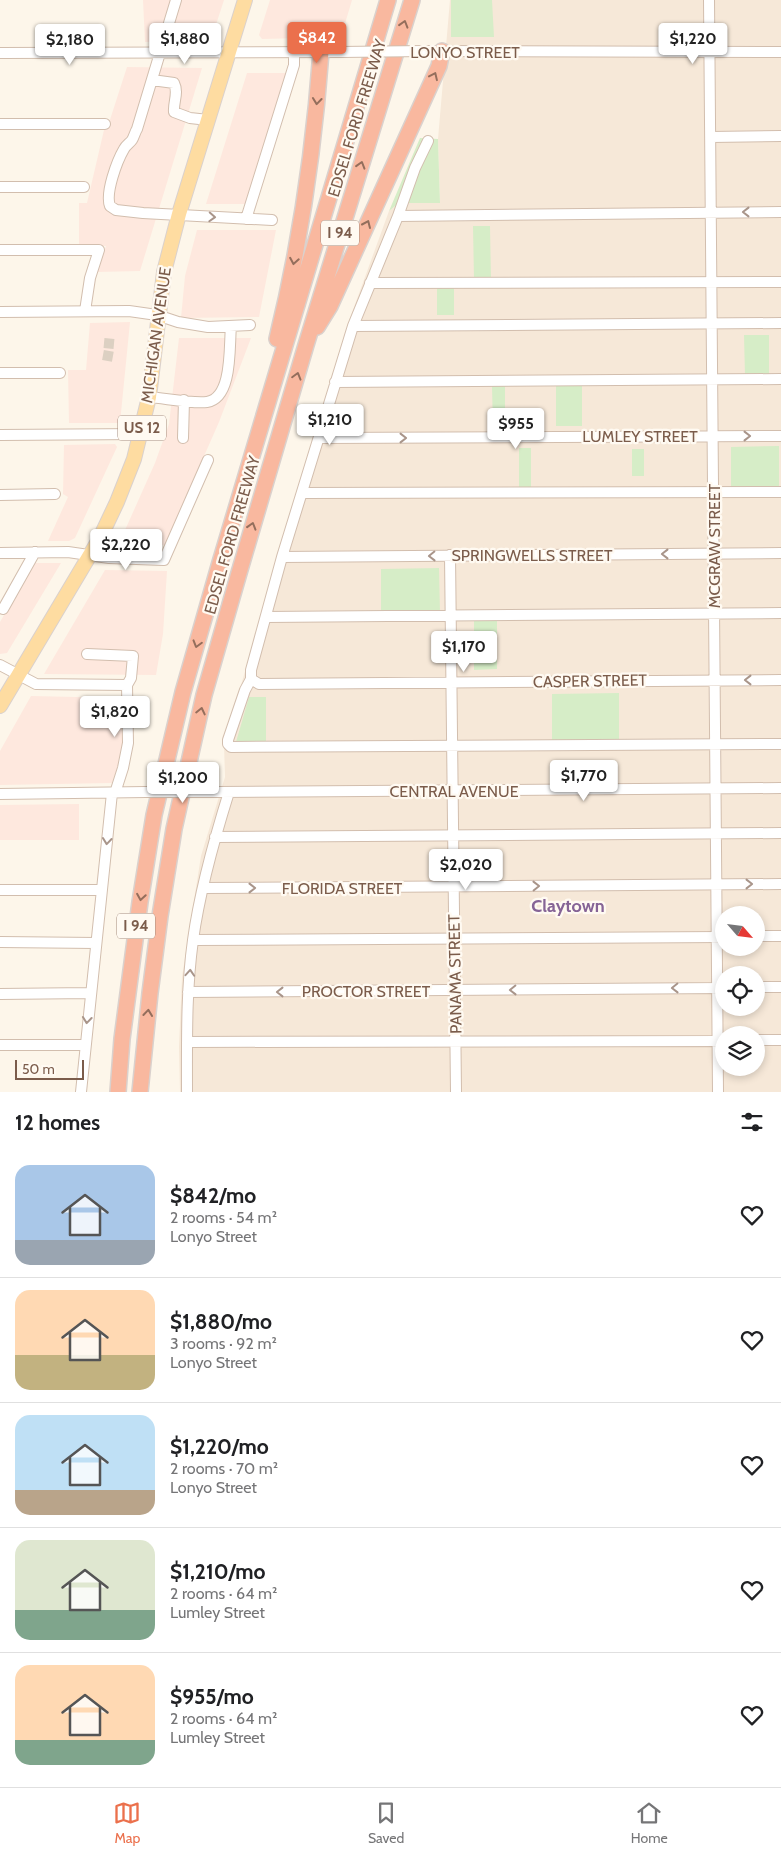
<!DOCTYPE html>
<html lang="en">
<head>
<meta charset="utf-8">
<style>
	:root { --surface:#fff; --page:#f2f2f2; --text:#202124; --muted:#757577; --line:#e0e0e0; --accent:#eb704c }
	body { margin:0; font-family:Cabin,sans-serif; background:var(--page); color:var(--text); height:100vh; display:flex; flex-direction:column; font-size:19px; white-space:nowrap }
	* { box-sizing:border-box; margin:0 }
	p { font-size:16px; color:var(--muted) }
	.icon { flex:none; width:28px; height:28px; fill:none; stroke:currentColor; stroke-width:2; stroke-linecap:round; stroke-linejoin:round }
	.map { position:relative; height:1092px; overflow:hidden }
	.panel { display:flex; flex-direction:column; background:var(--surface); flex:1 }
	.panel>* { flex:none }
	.needle { width:32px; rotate:118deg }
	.controls { position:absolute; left:715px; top:906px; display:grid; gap:10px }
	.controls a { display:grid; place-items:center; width:50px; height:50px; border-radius:50%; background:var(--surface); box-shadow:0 2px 8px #0003; font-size:25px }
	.scale { position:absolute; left:15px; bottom:12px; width:69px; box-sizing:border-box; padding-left:5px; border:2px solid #7b5c4b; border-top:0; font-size:14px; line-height:18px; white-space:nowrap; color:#7b5c4b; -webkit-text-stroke:4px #fffaf2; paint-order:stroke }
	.price { position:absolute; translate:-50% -42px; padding:0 11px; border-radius:5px; background:#fff; color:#222; font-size:16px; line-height:32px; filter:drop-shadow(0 1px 2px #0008) }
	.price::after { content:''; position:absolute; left:50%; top:30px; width:15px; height:11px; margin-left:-8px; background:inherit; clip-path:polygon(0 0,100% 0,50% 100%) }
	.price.current { background:var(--accent); color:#fff }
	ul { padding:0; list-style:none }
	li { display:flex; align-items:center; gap:15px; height:125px; padding:0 15px }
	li+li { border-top:1px solid var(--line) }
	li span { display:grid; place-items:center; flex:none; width:140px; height:100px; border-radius:15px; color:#555 }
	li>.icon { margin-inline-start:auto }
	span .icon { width:60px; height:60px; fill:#fffc; stroke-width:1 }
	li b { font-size:21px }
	h2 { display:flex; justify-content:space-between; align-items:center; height:60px; padding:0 15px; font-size:21px }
	.tab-bar { display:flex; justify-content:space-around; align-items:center; height:70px; border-top:1px solid var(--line); background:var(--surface); font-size:14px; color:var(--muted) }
	.tab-bar a { display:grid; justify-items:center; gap:2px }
	.tab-bar .current { color:var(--accent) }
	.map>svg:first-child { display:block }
	.residential { fill:#f6e8d8; fill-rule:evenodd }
	.commercial { fill:#fee8de }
	.green { fill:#d6edc7 }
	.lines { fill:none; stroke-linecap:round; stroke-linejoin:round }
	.minor-tunnel { stroke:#dcd0c2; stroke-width:10; stroke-dasharray:10 5; stroke-linecap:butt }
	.minor-casing { stroke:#d2beae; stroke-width:12 }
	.major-casing { stroke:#dad1cd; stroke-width:16 }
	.highway-casing { stroke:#dad1cd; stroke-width:18 }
	.minor { stroke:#fff; stroke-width:10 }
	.major { stroke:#fedca1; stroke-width:14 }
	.highway { stroke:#f9b89f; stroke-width:15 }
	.minor-bridge-casing { stroke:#d2beae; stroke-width:12; stroke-linecap:butt }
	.minor-bridge { stroke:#fff; stroke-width:10 }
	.oneway { stroke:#946e5c }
	.oneway2 { stroke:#a9958a }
	.labels { text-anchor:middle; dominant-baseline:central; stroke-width:4.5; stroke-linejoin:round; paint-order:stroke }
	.shield { fill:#fffaf2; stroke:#a38b7d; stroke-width:1 }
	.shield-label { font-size:15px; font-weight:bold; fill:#7b5c4b }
	.street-label { font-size:16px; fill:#7b5c4b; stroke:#fffaf2 }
	.neighbourhood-label { font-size:18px; font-weight:bold; fill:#866496; stroke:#fffaf2 }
</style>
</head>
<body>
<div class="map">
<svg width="781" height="1092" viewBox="0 0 781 1092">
	<rect width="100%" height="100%" fill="#fdf6ea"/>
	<!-- residential -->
	<path class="residential" d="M450,0H781V1092H180L179,1047L182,977L201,856L225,777L224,744L286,530L349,321L389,211L399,203H440L438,139ZM724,915H756V948H724ZM724,975H756V1008H724ZM724,1035H756V1068H724Z"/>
	<!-- commercial -->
	<path class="commercial" d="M143,0H224L211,40L145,42Z
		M270,0H352L341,37L262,39L259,35Z
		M127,67L202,68L140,271L97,272L106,246L79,245V203H87L104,130L107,129Z
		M247,73H288L246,204H206Z
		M197,230H276L259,317L181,318L185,276Z
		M130,322L120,423H69L68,370H86L90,323Z
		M179,338H251L219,422L165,545L117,548L155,463L169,424Z
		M115,444L117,447L75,538L69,541H48L68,497L63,494L64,445Z
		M34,563H61L7,653L0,654V622Z
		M105,570L167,571L163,634L156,675L44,674Z
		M31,696L121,698L126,717L125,747L112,783L0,785V751Z
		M79,804V840H0V805Z"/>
	<!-- green -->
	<path class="green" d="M451,0H492L494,37H451Z
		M420,138L438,139L440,203H399L389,211Z
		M473,226H490L491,280H474Z
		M437,288H454V315H437Z
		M744,335H769V376H745Z
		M492,386H505V427H493Z
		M556,386H582V426H556Z
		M779,446V488H731V447Z
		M519,448H531V488H519Z
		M632,449H644V476H632Z
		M439,568L440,613H381V569Z
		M474,621H497V669L474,670Z
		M619,693V740L552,741V694Z
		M249,697H266V742H236Z"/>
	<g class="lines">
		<!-- minor-tunnel -->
		<path class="minor-tunnel" d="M104,343L115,344
			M103,355L114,357"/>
		<!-- minor casing -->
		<g class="minor-casing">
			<path id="minor" d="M176,0L137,129C135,132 134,137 132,140C130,143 126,145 124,149C117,161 105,193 110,206L116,210L143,213L272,220
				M709,0L718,1092
				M426,51L781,52
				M0,53L340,52
				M152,80L174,83C179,93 173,102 174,112L190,118L208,120
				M0,124H105
				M711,137L781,136
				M0,187H84
				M398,216L781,212
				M246,219L294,65V52
				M0,250H99L90,278L85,311
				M370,283L781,282
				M0,312L129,311L157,315L178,322L208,327L250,325
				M353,326L781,323
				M0,373H60
				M335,382L781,379
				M149,397C164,398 192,404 207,402C233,398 229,346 231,326
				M0,435L141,434
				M183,438L184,400
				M319,438L781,436
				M302,493L781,492
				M0,495L55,494
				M0,553L68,552L109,558L164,560L208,460
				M450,555L456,1092
				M282,557L781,553
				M3,609L35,552
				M266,617L781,613
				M87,654L133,656L131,678L127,685
				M0,665L36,684L127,685
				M251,679L245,690L228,740V744L231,747L781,744
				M251,679V670L282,557L353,326L398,216L415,168L428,141
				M251,679L259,684L781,680
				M219,792L781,788
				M115,793L123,768L128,743L127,685
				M0,794L146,792
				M215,837L781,833
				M203,888L781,884
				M0,890H102
				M756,936H781
				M193,940L724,937
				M0,942L96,943
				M756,987H781
				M188,992L723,988
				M0,994L90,993
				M756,1040H781
				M187,1042L723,1041
				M0,1045H85
				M81,1092L112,793
				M187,1092C187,1041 186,990 193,940C200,889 214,840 229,792"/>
		</g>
		<!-- major casing -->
		<g class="major-casing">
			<path id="major" d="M0,706L100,538L117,502L134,459L149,397L164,272L179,214L245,0"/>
		</g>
		<!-- highway casing -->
		<g class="highway-casing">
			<path id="highway" d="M317,327L330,306L439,66L442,51
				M277,339C300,245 314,149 321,52
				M118,1092L122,1039L140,902L154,815L183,692L219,566L388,0
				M140,1092L150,993L160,916L174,829L204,695L239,573L306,345L412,0"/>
		</g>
		<!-- minor -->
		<use href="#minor" class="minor"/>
		<!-- major -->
		<use href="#major" class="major"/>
		<!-- highway -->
		<use href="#highway" class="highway"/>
		<!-- minor-bridge casing -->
		<g class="minor-bridge-casing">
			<path id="minor-bridge" d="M340,52L426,51
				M146,792H219"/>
		</g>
		<!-- minor-bridge -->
		<use href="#minor-bridge" class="minor-bridge"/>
	</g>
	<!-- one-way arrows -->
	<defs><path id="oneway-chevron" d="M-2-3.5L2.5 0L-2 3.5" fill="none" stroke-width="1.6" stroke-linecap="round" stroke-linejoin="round" transform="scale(1.25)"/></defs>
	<g class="oneway">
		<use href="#oneway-chevron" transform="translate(404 24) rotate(-73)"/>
		<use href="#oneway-chevron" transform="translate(434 76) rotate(-65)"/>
		<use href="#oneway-chevron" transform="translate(317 101) rotate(96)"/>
		<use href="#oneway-chevron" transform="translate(361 165) rotate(-73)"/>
		<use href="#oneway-chevron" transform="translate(367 224) rotate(-66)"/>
		<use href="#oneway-chevron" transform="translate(294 261) rotate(100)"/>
		<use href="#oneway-chevron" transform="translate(297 376) rotate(-74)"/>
		<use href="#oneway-chevron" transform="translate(252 526) rotate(-73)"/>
		<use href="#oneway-chevron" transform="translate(197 644) rotate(106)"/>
		<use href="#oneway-chevron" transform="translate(201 711) rotate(-77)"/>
		<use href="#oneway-chevron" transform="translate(141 897) rotate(99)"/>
		<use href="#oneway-chevron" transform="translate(148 1013) rotate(-84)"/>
	</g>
	<g class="oneway2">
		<use href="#oneway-chevron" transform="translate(746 212) rotate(180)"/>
		<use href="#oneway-chevron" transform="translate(212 217) rotate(3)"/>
		<use href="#oneway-chevron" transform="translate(747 436)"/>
		<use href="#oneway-chevron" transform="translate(403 438)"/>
		<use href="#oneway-chevron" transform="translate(665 554) rotate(180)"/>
		<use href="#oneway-chevron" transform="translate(432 556) rotate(179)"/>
		<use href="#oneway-chevron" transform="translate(748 680) rotate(180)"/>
		<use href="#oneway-chevron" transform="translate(107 841) rotate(96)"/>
		<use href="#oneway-chevron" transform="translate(749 884)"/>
		<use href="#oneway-chevron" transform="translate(536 886) rotate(-1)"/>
		<use href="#oneway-chevron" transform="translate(252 888)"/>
		<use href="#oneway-chevron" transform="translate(190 973) rotate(-86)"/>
		<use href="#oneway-chevron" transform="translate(675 988) rotate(179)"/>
		<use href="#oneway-chevron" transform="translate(513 990) rotate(179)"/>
		<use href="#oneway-chevron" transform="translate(280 992) rotate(180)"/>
		<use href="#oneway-chevron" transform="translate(87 1020) rotate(96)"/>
	</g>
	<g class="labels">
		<!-- shield labels -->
		<g class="shield">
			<rect x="321" y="220.5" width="38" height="25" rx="4"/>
			<rect x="118" y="415.5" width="48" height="25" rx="4"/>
			<rect x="117" y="913.5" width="38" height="25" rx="4"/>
		</g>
		<g class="shield-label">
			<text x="340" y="233">I 94</text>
			<text x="142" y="428">US 12</text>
			<text x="136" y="926">I 94</text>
		</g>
		<!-- street labels -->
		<g class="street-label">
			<text x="465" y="52">LONYO STREET</text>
			<text transform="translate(357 118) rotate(-73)">EDSEL FORD FREEWAY</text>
			<text transform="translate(156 335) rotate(-82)">MICHIGAN AVENUE</text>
			<text x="640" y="436">LUMLEY STREET</text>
			<text transform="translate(232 535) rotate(-74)">EDSEL FORD FREEWAY</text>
			<text transform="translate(714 546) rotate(-90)">MCGRAW STREET</text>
			<text x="532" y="555">SPRINGWELLS STREET</text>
			<text transform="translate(590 681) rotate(-1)">CASPER STREET</text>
			<text x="454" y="791">CENTRAL AVENUE</text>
			<text x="342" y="888">FLORIDA STREET</text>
			<text transform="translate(455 974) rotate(-91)">PANAMA STREET</text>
			<text x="366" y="991">PROCTOR STREET</text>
		</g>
		<!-- neighbourhood labels -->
		<g class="neighbourhood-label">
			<text x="568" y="906">Claytown</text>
		</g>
	</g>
</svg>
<div class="controls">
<a><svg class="needle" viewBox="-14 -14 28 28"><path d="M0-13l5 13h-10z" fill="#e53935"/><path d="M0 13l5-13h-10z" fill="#757577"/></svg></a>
<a><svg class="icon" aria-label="locate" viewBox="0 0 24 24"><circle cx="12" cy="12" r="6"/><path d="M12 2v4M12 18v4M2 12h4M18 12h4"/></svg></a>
<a><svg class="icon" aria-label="layers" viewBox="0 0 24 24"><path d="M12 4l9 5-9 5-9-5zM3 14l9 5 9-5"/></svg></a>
</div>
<div class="scale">50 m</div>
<b class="price current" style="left:317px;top:64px">$842</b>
<b class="price" style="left:185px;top:65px">$1,880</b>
<b class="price" style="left:693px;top:65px">$1,220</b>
<b class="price" style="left:70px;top:66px">$2,180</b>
<b class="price" style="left:330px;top:446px">$1,210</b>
<b class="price" style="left:516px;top:450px">$955</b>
<b class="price" style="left:126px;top:571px">$2,220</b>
<b class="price" style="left:464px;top:673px">$1,170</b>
<b class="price" style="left:115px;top:738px">$1,820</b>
<b class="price" style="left:584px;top:802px">$1,770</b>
<b class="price" style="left:183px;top:804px">$1,200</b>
<b class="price" style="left:466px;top:891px">$2,020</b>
</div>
<section class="panel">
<h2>12 homes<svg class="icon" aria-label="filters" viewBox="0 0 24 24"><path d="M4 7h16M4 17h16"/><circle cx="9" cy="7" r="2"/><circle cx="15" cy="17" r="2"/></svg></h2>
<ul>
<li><span style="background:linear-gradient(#a9c7e8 75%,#9aa5b1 0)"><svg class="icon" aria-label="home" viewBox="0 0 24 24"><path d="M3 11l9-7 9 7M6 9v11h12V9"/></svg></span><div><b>$842/mo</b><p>2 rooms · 54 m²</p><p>Lonyo Street</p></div><svg class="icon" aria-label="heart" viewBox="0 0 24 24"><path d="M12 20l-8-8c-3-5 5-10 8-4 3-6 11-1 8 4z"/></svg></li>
<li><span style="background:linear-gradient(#ffd9b3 65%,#c2b280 0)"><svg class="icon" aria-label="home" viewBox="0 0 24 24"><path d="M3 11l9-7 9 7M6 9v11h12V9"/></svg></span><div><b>$1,880/mo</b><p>3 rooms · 92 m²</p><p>Lonyo Street</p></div><svg class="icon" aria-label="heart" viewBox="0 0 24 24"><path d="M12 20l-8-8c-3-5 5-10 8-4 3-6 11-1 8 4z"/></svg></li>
<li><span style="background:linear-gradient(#bfe0f5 75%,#b9a48a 0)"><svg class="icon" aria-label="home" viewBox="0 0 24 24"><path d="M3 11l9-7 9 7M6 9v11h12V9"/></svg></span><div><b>$1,220/mo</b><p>2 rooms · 70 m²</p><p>Lonyo Street</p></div><svg class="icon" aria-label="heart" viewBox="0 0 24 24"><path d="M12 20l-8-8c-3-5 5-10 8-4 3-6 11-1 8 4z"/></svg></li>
<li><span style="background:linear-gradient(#dfe7d0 70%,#7fa58c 0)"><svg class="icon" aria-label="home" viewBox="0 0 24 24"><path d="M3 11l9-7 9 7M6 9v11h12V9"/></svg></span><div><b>$1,210/mo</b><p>2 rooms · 64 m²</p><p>Lumley Street</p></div><svg class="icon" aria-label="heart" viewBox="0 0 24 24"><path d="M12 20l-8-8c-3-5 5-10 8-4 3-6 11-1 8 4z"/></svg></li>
<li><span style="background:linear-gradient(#ffd9b3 75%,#7fa58c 0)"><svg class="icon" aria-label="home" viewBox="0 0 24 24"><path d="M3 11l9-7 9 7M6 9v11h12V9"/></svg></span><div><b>$955/mo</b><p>2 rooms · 64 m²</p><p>Lumley Street</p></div><svg class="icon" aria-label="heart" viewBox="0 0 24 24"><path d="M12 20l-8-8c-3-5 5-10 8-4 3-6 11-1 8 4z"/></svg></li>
</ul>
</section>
<nav class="tab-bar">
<a class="current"><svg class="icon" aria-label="map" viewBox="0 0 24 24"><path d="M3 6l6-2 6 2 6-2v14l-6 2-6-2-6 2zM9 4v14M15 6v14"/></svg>Map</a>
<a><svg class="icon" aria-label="saved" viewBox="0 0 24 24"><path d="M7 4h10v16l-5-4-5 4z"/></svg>Saved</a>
<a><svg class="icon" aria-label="home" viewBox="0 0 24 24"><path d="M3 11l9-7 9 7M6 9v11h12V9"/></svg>Home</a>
</nav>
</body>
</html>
